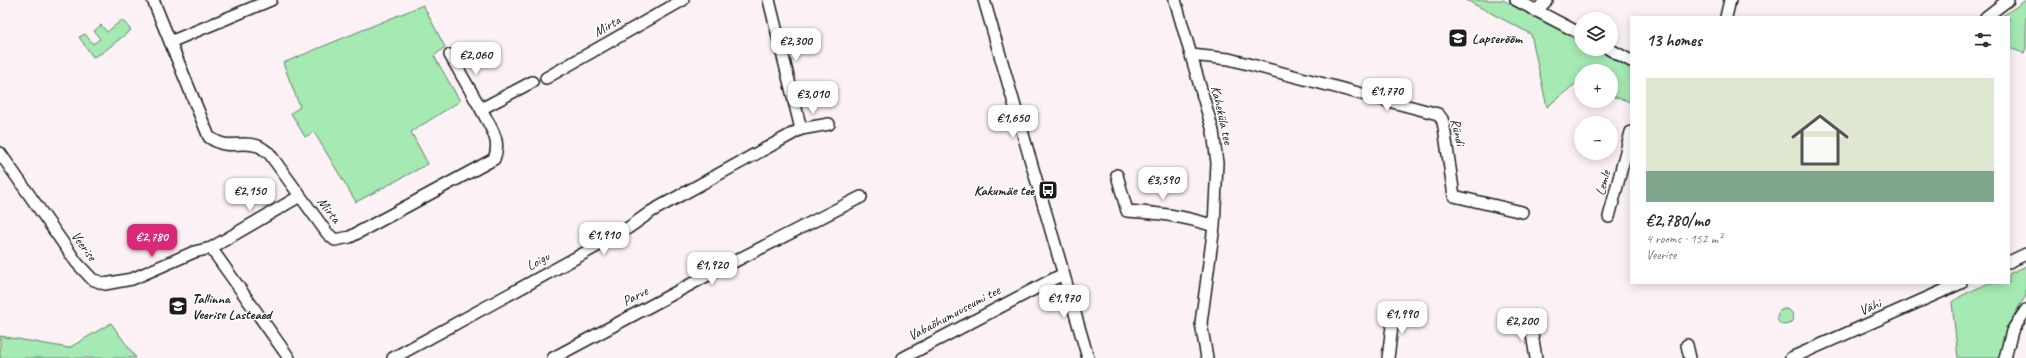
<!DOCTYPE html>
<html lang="en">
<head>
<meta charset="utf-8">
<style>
	:root { --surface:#fff; --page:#f7f7f7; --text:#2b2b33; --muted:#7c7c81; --line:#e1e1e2; --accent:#db2777 }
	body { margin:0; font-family:Caveat,sans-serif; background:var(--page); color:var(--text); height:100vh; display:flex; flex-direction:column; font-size:15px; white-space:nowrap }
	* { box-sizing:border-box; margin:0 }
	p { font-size:13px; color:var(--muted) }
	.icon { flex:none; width:22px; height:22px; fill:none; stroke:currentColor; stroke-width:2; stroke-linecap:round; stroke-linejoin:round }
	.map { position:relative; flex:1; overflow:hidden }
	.drawer { position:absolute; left:1630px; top:16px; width:380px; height:268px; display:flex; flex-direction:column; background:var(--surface); border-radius:0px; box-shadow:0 2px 10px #0003 }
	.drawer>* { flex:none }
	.tools { position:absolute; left:1574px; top:12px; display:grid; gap:8px }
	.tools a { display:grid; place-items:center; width:44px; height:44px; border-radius:50%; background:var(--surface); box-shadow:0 2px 10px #0003; font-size:20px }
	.price { position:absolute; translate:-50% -34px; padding:0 9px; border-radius:8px; background:#fff; color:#222; font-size:13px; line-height:26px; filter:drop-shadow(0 1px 2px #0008) }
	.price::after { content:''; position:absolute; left:50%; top:24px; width:12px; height:9px; margin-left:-6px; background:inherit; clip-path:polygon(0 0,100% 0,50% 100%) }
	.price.selected { background:var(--accent); color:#fff }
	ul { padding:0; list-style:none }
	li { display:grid; align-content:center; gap:8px; height:212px; padding:0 16px }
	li+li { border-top:1px solid var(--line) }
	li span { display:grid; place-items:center; height:124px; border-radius:0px; color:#555 }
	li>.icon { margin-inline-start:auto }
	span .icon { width:72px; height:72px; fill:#fffc; stroke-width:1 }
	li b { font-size:17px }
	h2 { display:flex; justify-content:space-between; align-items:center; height:48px; padding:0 16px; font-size:17px }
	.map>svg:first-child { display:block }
	.green { fill:#a5e9b3; stroke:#608268 }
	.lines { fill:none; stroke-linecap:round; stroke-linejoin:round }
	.minor-casing { stroke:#1c1c1c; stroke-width:14 }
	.minor { stroke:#fff; stroke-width:11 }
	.labels { text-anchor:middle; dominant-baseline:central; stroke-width:3; stroke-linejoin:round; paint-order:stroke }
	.street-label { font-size:14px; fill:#1c1c1c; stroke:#fff }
	.poi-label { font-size:14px; font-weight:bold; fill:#1c1c1c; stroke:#fff; text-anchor:start }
</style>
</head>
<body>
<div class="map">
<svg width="2026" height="358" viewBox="0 0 2026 358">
	<rect width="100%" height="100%" fill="#fcf1f5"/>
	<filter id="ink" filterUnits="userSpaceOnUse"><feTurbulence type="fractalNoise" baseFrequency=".025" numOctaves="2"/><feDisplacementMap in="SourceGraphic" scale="8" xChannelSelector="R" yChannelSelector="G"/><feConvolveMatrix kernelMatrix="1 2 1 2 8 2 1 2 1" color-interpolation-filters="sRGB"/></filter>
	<g filter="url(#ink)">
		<!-- green -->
		<path class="green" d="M1466,0H1503L1581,41V49H1595L1631,68V105L1628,101L1611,96V71H1581V86L1575,84L1547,107L1531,34Z
			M2026,0V48L2024,53L2009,48V17H2001Z
			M423,5L445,47L434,56L460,101L411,132L428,164L356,202L314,132L305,137L291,113L300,107L283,63Z
			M122,20L131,30L102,53L93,57L79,37L85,34L93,44L100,39L94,31L101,25L107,32Z
			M2026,266V296L2016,311L2003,342L1999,358H1958L1952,302L1963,295L1989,283H2009V274Z
			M1777 317a8 8 0 1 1 16 0a8 8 0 1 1-16 0Z
			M111,323L136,358H0V336L69,348Z"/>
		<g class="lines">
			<!-- minor casing -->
			<g class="minor-casing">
				<path id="minor" d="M153,0L209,137C230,152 239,139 258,146C262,147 265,151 269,153L327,233L335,240L350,237L494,159C502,140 490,127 481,109L532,82
					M769,0L801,129
					M984,0L1088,358
					M1175,0L1213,131L1217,163L1214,226L1201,323L1207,358
					M1516,0L1581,34
					M1536,11L1547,0
					M1726,17L1730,0
					M1986,17L2008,0
					M170,42L271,0
					M1609,49L1631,61
					M450,55L481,109
					M1191,55L1229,59L1438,114L1442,119L1444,127L1454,196L1522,212
					M546,78L683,0
					M0,153L77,263L92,279L105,284L132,279L194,252L211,248L289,358
					M1117,175L1127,211C1159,213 1184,216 1214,226
					M1609,217L1631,132
					M211,248L300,196
					M2009,262L2026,254
					M1530,322L1536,358
					M1687,345L1690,358
					M393,358L621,233L652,211L801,129L829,124
					M553,358L710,274L861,197
					M903,358L1063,274
					M1388,358L1394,310
					M1791,358L1961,283
					M2005,358L2012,331L2026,310"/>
			</g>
			<!-- minor -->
			<use href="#minor" class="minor"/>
		</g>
	</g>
	<!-- icons -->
	<defs>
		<g id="school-square" transform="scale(1)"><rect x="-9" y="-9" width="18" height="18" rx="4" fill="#1c1c1c" stroke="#fff"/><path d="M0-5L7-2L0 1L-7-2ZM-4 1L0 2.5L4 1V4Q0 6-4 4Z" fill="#fff"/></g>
		<g id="bus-square" transform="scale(1)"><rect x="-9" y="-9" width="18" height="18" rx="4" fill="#1c1c1c" stroke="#fff"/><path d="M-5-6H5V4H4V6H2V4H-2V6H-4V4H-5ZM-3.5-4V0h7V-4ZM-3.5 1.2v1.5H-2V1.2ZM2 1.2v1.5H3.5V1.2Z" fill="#fff"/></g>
	</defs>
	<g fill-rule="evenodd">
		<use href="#school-square" x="1458" y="38"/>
		<use href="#bus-square" x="1048" y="190"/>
		<use href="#school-square" x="178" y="306"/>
	</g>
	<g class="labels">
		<!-- street labels -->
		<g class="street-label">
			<text transform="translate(607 26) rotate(-30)">Mirta</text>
			<text transform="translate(1222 115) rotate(77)">Kaheküla tee</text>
			<text transform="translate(1458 132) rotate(77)">Ründi</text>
			<text transform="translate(1603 183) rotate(-76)">Lemle</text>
			<text transform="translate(329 210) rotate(52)">Mirta</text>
			<text transform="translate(84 246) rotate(54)">Veerise</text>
			<text transform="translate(538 261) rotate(-29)">Loigu</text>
			<text transform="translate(635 296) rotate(-28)">Parve</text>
			<text transform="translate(1870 307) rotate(-24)">Vähi</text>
			<text transform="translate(954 313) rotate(-28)">Vabaõhumuuseumi tee</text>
		</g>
		<!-- poi labels -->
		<g class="poi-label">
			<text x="1472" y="38">Lapserõõm</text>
			<text x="1034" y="190" text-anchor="end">Kakumäe tee</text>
			<text x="192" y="298">Tallinna<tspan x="192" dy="16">Veerise Lasteaed</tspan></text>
		</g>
	</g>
</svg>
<div class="tools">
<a><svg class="icon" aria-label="layers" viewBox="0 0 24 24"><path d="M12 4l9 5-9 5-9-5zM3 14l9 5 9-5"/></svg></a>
<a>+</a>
<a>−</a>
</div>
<b class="price" style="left:796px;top:62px">€2,300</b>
<b class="price" style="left:476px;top:76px">€2,060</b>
<b class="price" style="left:1387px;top:112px">€1,770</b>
<b class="price" style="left:813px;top:115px">€3,010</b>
<b class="price" style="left:1013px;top:139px">€1,650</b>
<b class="price" style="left:1163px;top:201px">€3,590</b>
<b class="price" style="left:250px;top:212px">€2,150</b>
<b class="price" style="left:604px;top:256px">€1,910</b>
<b class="price selected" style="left:152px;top:258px">€2,780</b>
<b class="price" style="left:712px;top:286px">€1,920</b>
<b class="price" style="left:1064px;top:319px">€1,970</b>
<b class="price" style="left:1402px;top:335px">€1,990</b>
<b class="price" style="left:1522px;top:342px">€2,200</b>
<section class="drawer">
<h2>13 homes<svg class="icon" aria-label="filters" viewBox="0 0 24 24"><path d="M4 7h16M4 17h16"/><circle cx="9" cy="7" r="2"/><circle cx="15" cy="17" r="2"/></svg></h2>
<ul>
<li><span style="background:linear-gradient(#dfe7d0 75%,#7fa58c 0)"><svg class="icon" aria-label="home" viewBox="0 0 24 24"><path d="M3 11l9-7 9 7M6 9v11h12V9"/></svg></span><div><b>€2,780/mo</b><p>4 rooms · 152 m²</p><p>Veerise</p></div></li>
</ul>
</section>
</div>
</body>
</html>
